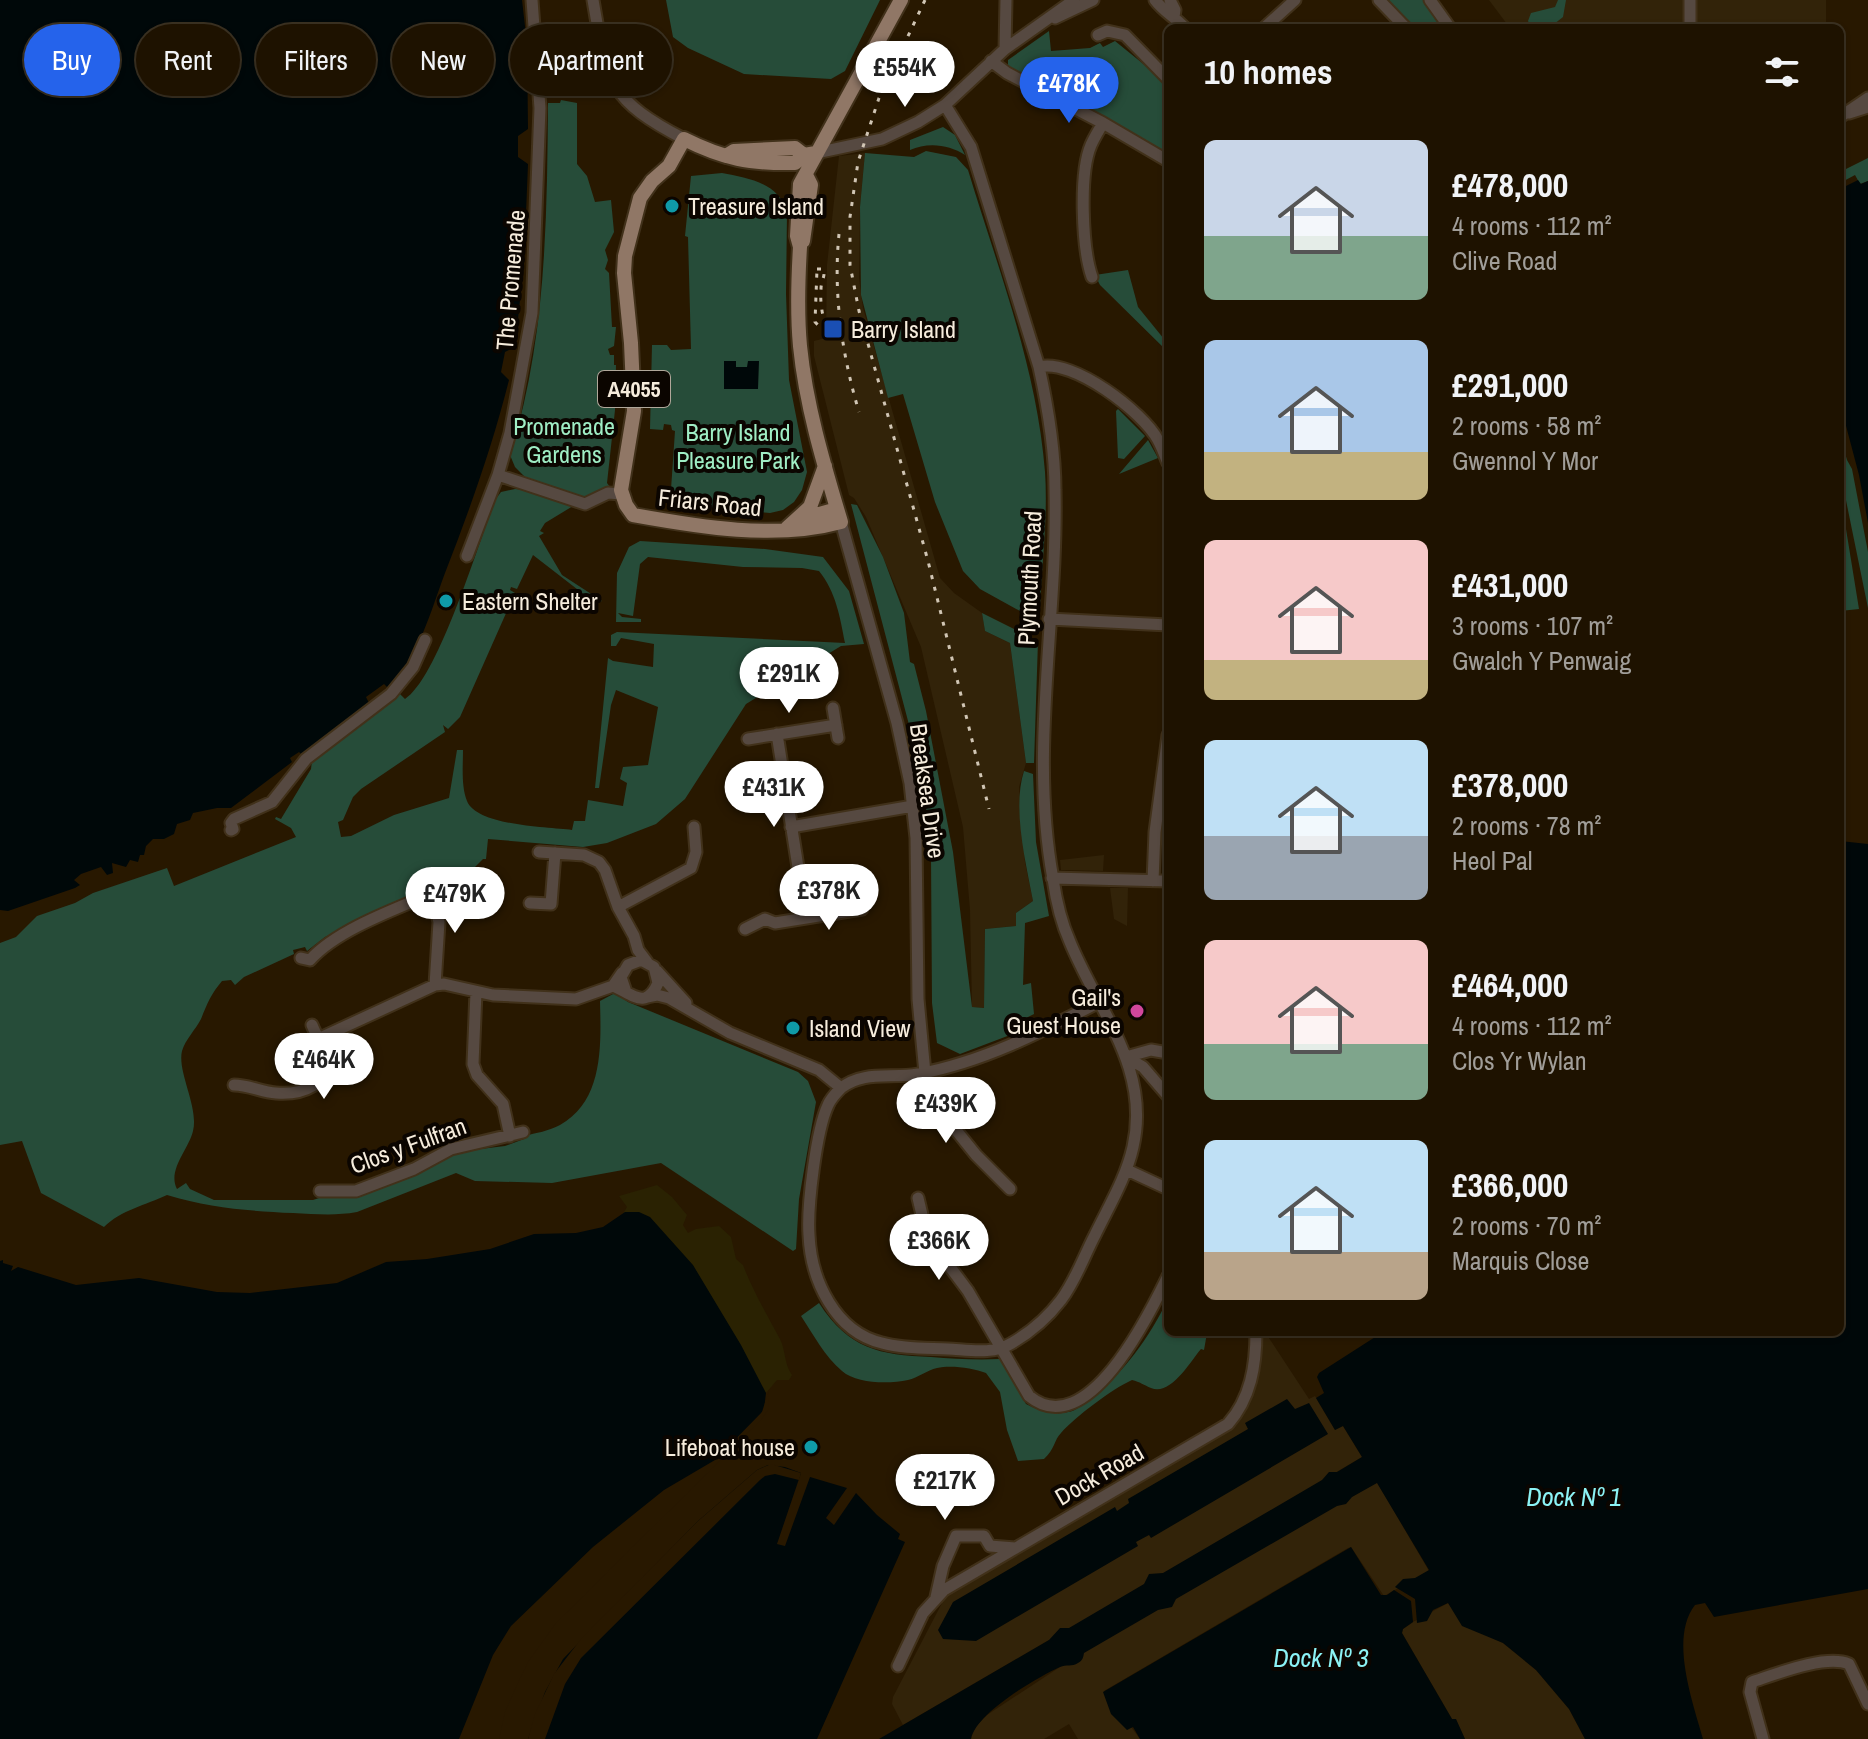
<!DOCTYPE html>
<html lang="en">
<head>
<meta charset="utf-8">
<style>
	:root { --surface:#1e1200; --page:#2b200f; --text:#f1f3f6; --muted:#a19e99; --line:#3c3222; --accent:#2563eb }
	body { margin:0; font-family:"Archivo Narrow",sans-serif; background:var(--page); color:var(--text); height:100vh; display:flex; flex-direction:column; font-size:30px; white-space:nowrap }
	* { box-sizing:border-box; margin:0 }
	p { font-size:26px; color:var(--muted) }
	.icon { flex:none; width:44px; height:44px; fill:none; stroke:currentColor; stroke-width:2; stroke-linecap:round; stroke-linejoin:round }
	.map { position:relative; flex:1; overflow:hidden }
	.drawer { position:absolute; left:1164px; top:24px; width:680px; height:1312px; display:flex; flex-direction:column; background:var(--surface); border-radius:12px; box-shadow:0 2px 6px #0004,0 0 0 2px var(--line) }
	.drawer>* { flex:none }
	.top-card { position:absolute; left:24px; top:24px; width:760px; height:72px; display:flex; gap:16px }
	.price { position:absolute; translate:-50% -68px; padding:0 18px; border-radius:28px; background:#fff; color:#222; font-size:26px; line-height:52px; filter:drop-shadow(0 2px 4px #0008) }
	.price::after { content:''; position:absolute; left:50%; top:48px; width:24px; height:18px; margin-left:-12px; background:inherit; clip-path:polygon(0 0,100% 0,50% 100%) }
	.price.current { background:var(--accent); color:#fff }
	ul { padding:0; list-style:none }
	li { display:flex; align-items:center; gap:24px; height:200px; padding:0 40px }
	li span { display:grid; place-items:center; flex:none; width:224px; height:160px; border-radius:12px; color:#555 }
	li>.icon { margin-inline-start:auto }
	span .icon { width:96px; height:96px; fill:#fffc; stroke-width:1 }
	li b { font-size:34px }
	h2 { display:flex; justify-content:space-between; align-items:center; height:96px; padding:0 40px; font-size:34px }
	.chip { padding:0 28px; border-radius:36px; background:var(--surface); box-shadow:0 2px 6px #0004,0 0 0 2px var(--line); font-size:28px; line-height:72px }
	.chip.current { background:var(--accent); color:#fff }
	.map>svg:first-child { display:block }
	.built { fill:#322309 }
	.green { fill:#264c39 }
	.sand { fill:#2a2202 }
	.water { fill:#000809 }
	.pier { fill:#281800 }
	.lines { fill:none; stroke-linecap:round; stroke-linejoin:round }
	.minor-casing { stroke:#41311a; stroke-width:15 }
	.major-casing { stroke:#41311a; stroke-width:18 }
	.minor { stroke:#564941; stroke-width:11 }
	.major { stroke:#907766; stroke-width:14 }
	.rail { stroke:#d1c6b5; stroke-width:3; stroke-dasharray:4 8; stroke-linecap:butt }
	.culture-dot { fill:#0f9aa8; stroke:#0b0500; stroke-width:3 }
	.transit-dot { fill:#1a4fb4; stroke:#0b0500; stroke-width:3 }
	.hotel-dot { fill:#d1479c; stroke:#0b0500; stroke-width:3 }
	.labels { text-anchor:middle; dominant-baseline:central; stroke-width:8; stroke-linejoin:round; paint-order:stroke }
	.shield { fill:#0b0500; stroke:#b0a79a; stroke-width:2 }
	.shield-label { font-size:22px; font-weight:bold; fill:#f6ecdc }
	.poi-label { font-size:24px; fill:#f6ecdc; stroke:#0b0500; text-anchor:start }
	.street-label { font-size:24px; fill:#f6ecdc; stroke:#0b0500 }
	.park-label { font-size:24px; fill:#9fedc4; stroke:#0b0500 }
	.water-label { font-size:26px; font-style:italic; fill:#8cf2f4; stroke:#0b0500 }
</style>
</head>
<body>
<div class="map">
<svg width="1868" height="1739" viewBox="0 0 1868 1739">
	<rect width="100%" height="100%" fill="#281800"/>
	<!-- built -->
	<path class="built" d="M1489,0H1826V28H1510Z
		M865,153L860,207L859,278L863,308L940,578L954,593L982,613L985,631L1010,643L1026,763L1019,787L1025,862L1033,901L1016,913V926L985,929L984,1008L972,1007L970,910L963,827L921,647L866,517L854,498L849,495L814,356V341L826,338L827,265L839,156Z
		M1104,855L1103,871L1061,870L1060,860Z
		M1110,888H1128L1127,926L1114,919Z
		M1259,1332H1265L1309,1399L1315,1396L1335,1430L1343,1426L1362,1457L1323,1480L1338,1505L1377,1482L1429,1571L1384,1596L1351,1547L1348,1548L1104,1691L1140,1739H1078L1069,1724L1044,1739H971L974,1728L987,1715L1063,1665L1049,1640L903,1725L892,1704L893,1697L942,1603V1596L1227,1429L1254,1385L1261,1356Z
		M1448,1603L1478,1631L1503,1643L1536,1670L1569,1709L1585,1739H1465L1456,1720L1452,1719L1402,1633L1403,1629L1413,1622Z"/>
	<!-- green -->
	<path class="green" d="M666,0H880L845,71L831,79L744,74L688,48L673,37Z
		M1386,0H1425L1446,28H1410Z
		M1558,0H1566L1563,17L1549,28H1537L1535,24L1531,26L1528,21L1531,13L1555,7Z
		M580,22L588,69C583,73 555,76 549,76L541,28Z
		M1049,31L1051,51L1090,48L1100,43L1103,47L1115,41L1168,84V158L1008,66V60Z
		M561,100L577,103V164L587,176L595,202L611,200L614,232L605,250L608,260L605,269L609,273L612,327H616L614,346L608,349L610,355H614V365H616L615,410L607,483L610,487L584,500L528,480L515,467L510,455C546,340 547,223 548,103H560Z
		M943,127L955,135L965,155C949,144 927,142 910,150V140Z
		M926,151L956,157L968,170C998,269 1037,368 1045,472C1048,516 1042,562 1040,606L1031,614L1020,611L980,589L963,571L935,502L903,394L888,398L861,295L860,207L865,153L914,157Z
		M1868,158V181L1860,184L1855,175L1840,183V172Z
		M722,173C748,178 780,183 787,213L786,294L789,380L807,472L802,490L794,502L783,510L770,513L670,504L675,431L672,430L671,425L664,424L663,430L650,429L652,345H667L671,350L691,349L688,237L685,236L691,176Z
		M1128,270L1138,307L1164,339L1168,352L1100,285L1095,275Z
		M1118,409L1145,436L1124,459L1118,458L1116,411Z
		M1840,435L1847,460L1852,469L1868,552V608L1840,471Z
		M1148,440L1158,458L1119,474Z
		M515,489L527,490L573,506L545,523L540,531L544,533L539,536L562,575L602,601L595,603L533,555L517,589L511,587L510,590L515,593L460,717L448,729L443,725L445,732L361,789L353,797L343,820L338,822L341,837L351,836L394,815L449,798L457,750H463C463,766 461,786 467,801C477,826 548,827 572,830L574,821H585L588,800L623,806L627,783L620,779L623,767L648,765L658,707L616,690L611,705L599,788H595L608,658L613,661L653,667L654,644L621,638L616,646H611V635L617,632L845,643C840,617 836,592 819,571L802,568L743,567L648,557L640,564L633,616L618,613L622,617L641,619V622H616L617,573L629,547L640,541L765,549L823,557L849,591L864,644L841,646L746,704L685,799L656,824L607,843L583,847L488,839L486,859H483L475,867L325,937L307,951L305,947L293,950L294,954L244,977L235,985L231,980L222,981C211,994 207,1004 201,1019C196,1029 185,1040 182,1051C177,1072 199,1107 193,1131C189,1149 167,1170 177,1189L186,1183L190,1189L214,1200H313L464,1151L505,1146L524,1139V1136C536,1133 549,1131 560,1125C604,1101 601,1044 600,1001L615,993L628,1002L798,1072L808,1081L816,1102L799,1199L796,1249L793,1251L661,1163L552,1183L475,1181L456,1173L357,1212C335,1216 315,1214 293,1213C249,1211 210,1208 167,1195C146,1205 121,1210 104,1227L41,1193L22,1141L0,1145V943L16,937L37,916L75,903L93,893L167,868L174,886L296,837L291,828L275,819L276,817L281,819L311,769L312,761L399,693L405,699C438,678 479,542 495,500L501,492Z
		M1840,492L1859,609L1840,611Z
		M851,504L857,505L883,557L904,613L910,662L914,664L926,711L953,852L972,1007L984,1008L985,929L1016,926V913L1033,901C1026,863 1012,808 1024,771L1033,774L1036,842L1049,916L1025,923L1023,985L1031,983L1034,1014L1024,1019L1026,1029L960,1054L937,1043L932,1003L931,856L923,778Z
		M982,613L1038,641L1034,763H1026L1010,643L985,631Z
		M1168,1299V1332L1207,1333L1204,1350L1201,1349C1190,1362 1171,1396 1151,1388C1144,1385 1140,1382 1132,1380C1112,1389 1075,1417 1061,1433C1054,1440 1055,1449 1044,1459L1018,1461L1007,1430L1000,1392L986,1373C973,1368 951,1365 937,1368C927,1370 918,1378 908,1380C889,1384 857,1384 842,1371C825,1357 813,1334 801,1316L819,1303C849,1349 879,1355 931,1357C954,1359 977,1360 1000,1359L1026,1404C1038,1410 1054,1416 1068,1412C1076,1411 1082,1405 1089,1400C1124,1373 1149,1338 1168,1299Z"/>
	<!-- sand -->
	<path class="sand" d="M657,1185L672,1197L687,1215L683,1225L688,1233L696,1229L719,1226L731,1237L736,1259L743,1265C753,1291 767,1315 780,1339C786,1351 784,1364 792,1375L789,1380H777L766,1393L613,1231L627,1207L619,1196Z"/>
	<!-- water -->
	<path class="water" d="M0,0H522L527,44L528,129L518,136V157L528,164L524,262L515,347L505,352L501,372L509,380C492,447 470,509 445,573C430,613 419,657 388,688L384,684L366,697L369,703L302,755L299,752L290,758L292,762L231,808H217L193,813L190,820L177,824L174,834L164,839H153L146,846L144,855H140L138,862L130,860L126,867L112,863L113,873L107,875L101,867L81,874L74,880L80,885L75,888L8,911L0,910Z
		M1858,180L1861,184L1868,181V523L1859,475L1840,403V189Z
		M724,361H736V367H747L748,361H759L758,389H724Z
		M1840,841L1868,844V1589L1714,1617L1705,1603L1695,1605C1669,1638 1693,1703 1703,1739H1585L1569,1709L1536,1670L1503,1643L1462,1626L1448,1603L1433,1610L1427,1621L1417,1623L1415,1599L1395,1587L1403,1579L1415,1578L1429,1570L1377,1483L1352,1497L1346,1504L1337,1506L1176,1599L1172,1607L1158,1610L1084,1653C1083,1658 1083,1660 1078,1663C1072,1667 1066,1664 1060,1667C1036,1678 976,1713 971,1739H879L1049,1640L1060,1628H1069L1144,1584L1149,1574L1163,1573L1322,1480L1329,1472H1337L1362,1457L1343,1426L1335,1430L1316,1398L1324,1393L1317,1377L1319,1373L1383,1332H1840Z
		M625,1212H639L650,1217L693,1265L741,1345L766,1393L764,1409L758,1418L553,1621L513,1684L495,1739H0V1261L3,1260V1263L13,1266L11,1271L18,1267L76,1285L139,1278L217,1292L250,1293L337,1283L386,1262L427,1259L490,1249L534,1234L576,1233L603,1227Z
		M1287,1399L1295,1409L1309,1403L1328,1434L1151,1538L1149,1535L1136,1542L1138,1546L976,1641L943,1639L938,1630L953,1602L1115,1507L1117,1511L1129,1503L1128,1499L1248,1429L1245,1423Z
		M768,1465L785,1467L801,1473L777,1544L785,1546L810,1477L847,1488L826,1518L834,1525L856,1493L877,1515L900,1534L898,1539L905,1542L817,1739H528L545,1692L563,1659L698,1521L757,1470Z
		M1351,1547L1381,1595H1387L1394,1590L1411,1601L1413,1622L1403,1629L1402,1633L1452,1719H1456L1465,1739H1140L1133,1727L1127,1730L1111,1714L1103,1692Z"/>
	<!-- pier -->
	<path class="pier" d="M769,1390L768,1410L761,1420L556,1623L528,1662L517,1685L505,1712L499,1739H459L493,1655L511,1626L593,1547L664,1490L715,1460L762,1412Z
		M771,1464L801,1473L799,1480L775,1474L765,1476L760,1480L581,1658L565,1684L545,1739H528L535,1714L554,1674L581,1639L698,1521L757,1470Z"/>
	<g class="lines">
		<!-- minor casing -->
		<g class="minor-casing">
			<path id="minor" d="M593,0C607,81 607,99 684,139
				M1155,0C1164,12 1175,17 1185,28
				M1170,0L1175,10L1174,17
				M1379,0L1406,28
				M1430,0L1450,28
				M1055,18L1093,0
				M1264,28L1295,0
				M1690,28V0
				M1098,35L1107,31L1125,35L1168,79
				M1005,49L1006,0
				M991,61L1007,73L1103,123L1168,161
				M1849,113L1868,107
				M1840,117L1868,98
				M816,153L882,139L918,122L945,105L1005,49L1074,0
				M1092,277C1082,248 1079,173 1091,145C1094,138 1099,130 1103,123
				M1039,367C1073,358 1143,412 1158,440C1162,447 1165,456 1168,463
				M498,475L585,504L608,493L622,494
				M841,522L897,723L910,783L916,838L918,999L925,1073L934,1095L951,1124L976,1155L1010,1189
				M467,556L498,475L510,433L532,313L540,108L532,0
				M1049,619L1168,625
				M833,708L838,738
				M777,734L806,918
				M748,739L836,725
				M791,827L913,806
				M231,830L233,829L231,823L234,819L272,802L306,759L391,694L413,667L425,640
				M539,852L584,855L599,862L605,870L618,907L634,936L638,950L647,962
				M1052,878L1168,881
				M1153,881L1155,832L1168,735
				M432,894L439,922L435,985
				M530,903L551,904L555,853
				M618,907L691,868L696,852L694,827
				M745,929L765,919L775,923L862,909
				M301,958L310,960C338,928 404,906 445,888
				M657,971L686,1003
				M613,986C631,993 646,1011 658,983L654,967L641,960L628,965L621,977L626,992
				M476,992L473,1064L477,1075L503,1104L510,1136
				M647,997L657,995L669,998L730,1033L819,1070L841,1088C864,1070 891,1079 918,1074C983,1062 1041,1032 1099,1002
				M318,1039L435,985L444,984L493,995L576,999L613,986L622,973
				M1126,1057L1143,1067L1168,1096
				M1126,1057L1151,1050L1168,1053
				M234,1085C249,1085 261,1092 276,1093C301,1095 333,1085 325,1054C322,1045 316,1035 312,1025
				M841,1088C836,1093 831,1098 828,1105C816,1131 807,1207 809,1235C811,1280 835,1332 882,1343C903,1349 926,1348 948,1349C969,1350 993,1355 1012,1343C1031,1332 1048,1317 1061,1300C1076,1280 1084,1256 1095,1235C1109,1206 1126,1178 1133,1147C1151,1068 1098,1011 1070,942C1061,922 1056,900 1053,879C1029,749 1058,620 1055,490C1055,449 1048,408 1039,367L971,147L945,105
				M1127,1170L1168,1189
				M320,1191H356L414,1169L451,1149L523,1132
				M918,1198L927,1236L968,1291L1029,1396C1087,1444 1150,1313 1168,1276
				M936,1597L943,1566L956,1536H984L990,1546L1015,1548
				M898,1666L923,1613L944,1590L1228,1424C1251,1398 1256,1365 1256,1332
				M1763,1739L1750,1692L1752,1682C1776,1674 1826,1654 1849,1664L1868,1704"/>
		</g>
		<!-- major casing -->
		<g class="major-casing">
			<path id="major" d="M816,153L804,155L795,163C750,164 724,159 684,139L669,166L652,181L640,198L625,256L624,273L631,343L634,411L621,490L626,505L633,515C700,527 775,540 841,522C824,465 806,406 800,346C797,314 798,280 800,247L797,236L800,184L901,0
				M726,156L734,151L795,148L804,155
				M803,241L811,185L806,175
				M798,520L837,509
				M787,528L810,507L825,466"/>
		</g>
		<!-- minor -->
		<use href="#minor" class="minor"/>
		<!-- major -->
		<use href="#major" class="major"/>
		<!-- rail -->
		<path class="rail" d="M925,0L879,98L858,162L850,217V265L859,311L928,561L989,809
			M839,234C833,294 842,355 859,412
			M817,269H824C825,278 821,281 821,289C820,302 822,313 825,324L820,327L815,322Z"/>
	</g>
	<!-- markers -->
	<g class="culture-dot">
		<circle cx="672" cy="206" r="8"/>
		<circle cx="446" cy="601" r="8"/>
		<circle cx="793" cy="1028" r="8"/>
		<circle cx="811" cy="1447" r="8"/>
	</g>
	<rect class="transit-dot" x="823" y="319" width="20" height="20" rx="4"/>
	<circle class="hotel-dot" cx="1137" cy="1011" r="8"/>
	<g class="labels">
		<!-- shield labels -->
		<rect class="shield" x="598" y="371" width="72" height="36" rx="6"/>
		<g class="shield-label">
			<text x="634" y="389">A4055</text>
		</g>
		<!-- poi labels -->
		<g class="poi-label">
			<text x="688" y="206">Treasure Island</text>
			<text x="851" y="329">Barry Island</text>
			<text x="462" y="601">Eastern Shelter</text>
			<text x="1121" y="997" text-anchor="end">Gail's<tspan x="1121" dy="28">Guest House</tspan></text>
			<text x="809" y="1028">Island View</text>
			<text x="795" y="1447" text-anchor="end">Lifeboat house</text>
		</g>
		<!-- street labels -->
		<g class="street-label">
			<text transform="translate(510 280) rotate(-85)">The Promenade</text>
			<text transform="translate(710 502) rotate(6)">Friars Road</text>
			<text transform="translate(1029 578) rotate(-87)">Plymouth Road</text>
			<text transform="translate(928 791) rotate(82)">Breaksea Drive</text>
			<text transform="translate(408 1145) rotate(-20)">Clos y Fulfran</text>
			<text transform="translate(1099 1474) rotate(-30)">Dock Road</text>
		</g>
		<!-- park labels -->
		<g class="park-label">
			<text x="564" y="426">Promenade<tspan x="564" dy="28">Gardens</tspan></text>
			<text x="738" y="432">Barry Island<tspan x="738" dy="28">Pleasure Park</tspan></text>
		</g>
		<!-- water labels -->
		<g class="water-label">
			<text x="1574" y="1496">Dock Nº 1</text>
			<text x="1321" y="1657">Dock Nº 3</text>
		</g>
	</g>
</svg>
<b class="price" style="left:905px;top:109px">£554K</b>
<b class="price current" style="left:1069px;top:125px">£478K</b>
<b class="price" style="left:789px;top:715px">£291K</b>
<b class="price" style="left:774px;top:829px">£431K</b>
<b class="price" style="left:829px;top:932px">£378K</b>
<b class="price" style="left:455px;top:935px">£479K</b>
<b class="price" style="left:324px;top:1101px">£464K</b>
<b class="price" style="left:946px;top:1145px">£439K</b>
<b class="price" style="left:939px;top:1282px">£366K</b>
<b class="price" style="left:945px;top:1522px">£217K</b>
<div class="top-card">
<a class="chip current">Buy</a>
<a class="chip">Rent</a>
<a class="chip">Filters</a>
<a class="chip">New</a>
<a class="chip">Apartment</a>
</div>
<section class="drawer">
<h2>10 homes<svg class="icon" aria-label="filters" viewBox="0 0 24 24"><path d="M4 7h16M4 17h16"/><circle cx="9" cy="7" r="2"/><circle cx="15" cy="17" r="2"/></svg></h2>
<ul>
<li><span style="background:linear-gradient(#c9d6e8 60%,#7fa58c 0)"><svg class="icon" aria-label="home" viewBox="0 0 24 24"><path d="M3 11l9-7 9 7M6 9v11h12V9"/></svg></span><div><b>£478,000</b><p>4 rooms · 112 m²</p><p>Clive Road</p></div></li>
<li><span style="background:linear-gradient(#a9c7e8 70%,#c2b280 0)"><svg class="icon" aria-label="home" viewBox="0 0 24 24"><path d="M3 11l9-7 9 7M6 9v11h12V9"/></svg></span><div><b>£291,000</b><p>2 rooms · 58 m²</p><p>Gwennol Y Mor</p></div></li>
<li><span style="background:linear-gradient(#f6c9c9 75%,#c2b280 0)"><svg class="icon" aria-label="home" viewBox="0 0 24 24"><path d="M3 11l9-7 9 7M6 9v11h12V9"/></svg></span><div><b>£431,000</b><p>3 rooms · 107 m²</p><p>Gwalch Y Penwaig</p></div></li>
<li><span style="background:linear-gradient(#bfe0f5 60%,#9aa5b1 0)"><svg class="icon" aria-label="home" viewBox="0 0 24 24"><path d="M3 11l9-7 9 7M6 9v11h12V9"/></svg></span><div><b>£378,000</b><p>2 rooms · 78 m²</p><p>Heol Pal</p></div></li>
<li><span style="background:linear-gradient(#f6c9c9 65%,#7fa58c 0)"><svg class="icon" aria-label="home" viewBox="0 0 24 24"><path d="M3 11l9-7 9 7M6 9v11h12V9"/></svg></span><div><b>£464,000</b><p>4 rooms · 112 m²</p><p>Clos Yr Wylan</p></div></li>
<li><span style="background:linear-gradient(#bfe0f5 70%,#b9a48a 0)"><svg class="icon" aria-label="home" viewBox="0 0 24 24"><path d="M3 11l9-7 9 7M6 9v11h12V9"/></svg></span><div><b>£366,000</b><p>2 rooms · 70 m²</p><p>Marquis Close</p></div></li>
</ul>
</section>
</div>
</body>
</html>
